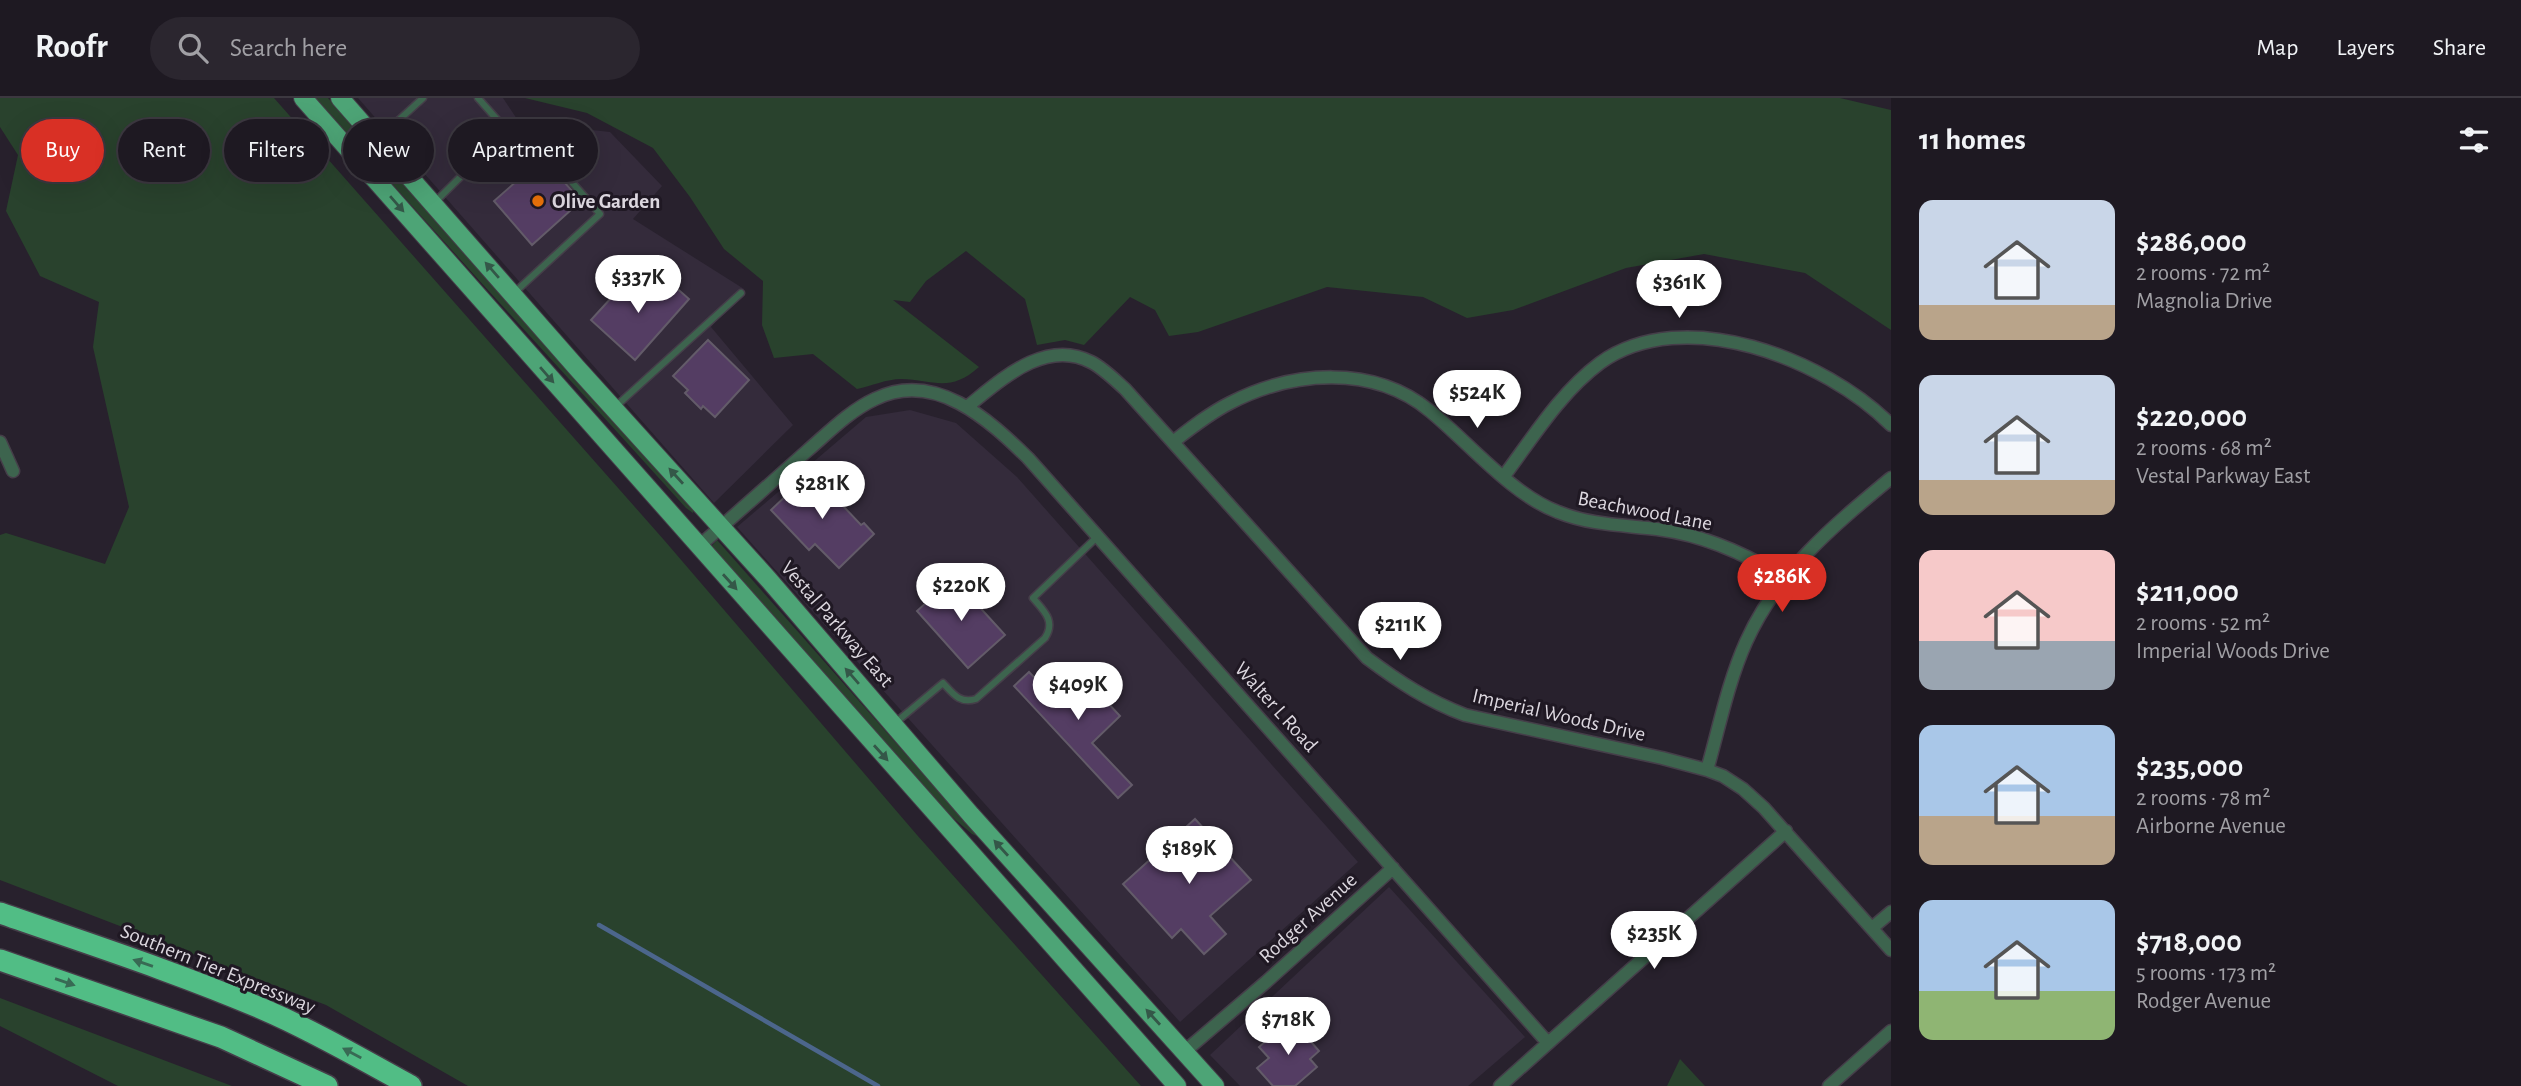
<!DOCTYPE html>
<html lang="en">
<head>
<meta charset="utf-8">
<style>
	:root { --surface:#1e1922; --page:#2b262f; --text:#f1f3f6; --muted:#a1a0a5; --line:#3c3840; --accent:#d93025 }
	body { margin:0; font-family:"Alegreya Sans",sans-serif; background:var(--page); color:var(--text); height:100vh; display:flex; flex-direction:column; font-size:26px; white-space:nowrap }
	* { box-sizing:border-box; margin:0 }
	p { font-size:23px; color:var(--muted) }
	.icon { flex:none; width:38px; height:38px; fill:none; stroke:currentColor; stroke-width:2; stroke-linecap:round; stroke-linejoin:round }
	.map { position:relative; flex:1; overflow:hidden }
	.sheet { display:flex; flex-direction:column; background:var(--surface); width:630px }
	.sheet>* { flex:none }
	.guide { position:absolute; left:21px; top:21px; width:665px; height:63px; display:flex; gap:14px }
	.price { position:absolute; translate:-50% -60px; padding:0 16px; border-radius:24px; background:#fff; color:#222; font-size:23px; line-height:46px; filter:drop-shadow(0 2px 4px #0008) }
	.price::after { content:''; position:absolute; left:50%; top:42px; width:21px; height:16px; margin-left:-10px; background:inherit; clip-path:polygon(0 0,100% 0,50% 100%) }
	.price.on { background:var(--accent); color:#fff }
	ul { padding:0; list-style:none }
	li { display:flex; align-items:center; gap:21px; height:175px; padding:0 28px }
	li span { display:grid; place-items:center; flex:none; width:196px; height:140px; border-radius:14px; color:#555 }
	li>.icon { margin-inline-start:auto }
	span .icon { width:84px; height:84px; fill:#fffc; stroke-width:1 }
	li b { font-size:30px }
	h2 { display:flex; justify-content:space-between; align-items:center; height:84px; padding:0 28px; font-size:30px }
	.chip { padding:0 24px; border-radius:32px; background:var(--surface); box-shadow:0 7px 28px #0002,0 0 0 2px var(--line); font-size:24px; line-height:63px }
	.chip.on { background:var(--accent); color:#fff }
	header { display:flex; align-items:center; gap:42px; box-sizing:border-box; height:98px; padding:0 35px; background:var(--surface); border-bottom:2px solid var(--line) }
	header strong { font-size:33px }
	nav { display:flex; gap:38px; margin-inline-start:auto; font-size:24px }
	.search { width:490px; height:63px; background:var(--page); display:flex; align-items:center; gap:18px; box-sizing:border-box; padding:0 24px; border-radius:38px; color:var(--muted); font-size:26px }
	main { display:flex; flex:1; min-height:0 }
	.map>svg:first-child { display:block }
	.built { fill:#342b3b }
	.green { fill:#29422d }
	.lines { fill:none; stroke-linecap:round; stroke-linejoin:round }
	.stream { stroke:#4c668c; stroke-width:4.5 }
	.building { fill:#543d63; stroke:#635b69; stroke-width:2 }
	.service-casing { stroke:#453e49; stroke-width:9 }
	.minor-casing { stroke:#453e49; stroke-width:15 }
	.primary-casing { stroke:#453e49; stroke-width:20 }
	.motorway-casing { stroke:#453e49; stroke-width:24 }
	.service { stroke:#3d644e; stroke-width:6 }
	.minor { stroke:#3d644e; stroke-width:12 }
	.primary { stroke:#4da476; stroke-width:18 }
	.motorway { stroke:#51bd85; stroke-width:21 }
	.oneway { fill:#345748 }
	.oneway2 { fill:#386a54 }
	.food-dot { fill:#e8710a; stroke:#1f1823; stroke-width:2.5 }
	.labels { text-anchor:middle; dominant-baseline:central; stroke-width:6; stroke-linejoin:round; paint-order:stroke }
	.poi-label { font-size:21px; font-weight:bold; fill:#dcd7df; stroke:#1f1823; text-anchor:start }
	.street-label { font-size:21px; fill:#dcd7df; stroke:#1f1823 }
</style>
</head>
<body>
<header>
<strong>Roofr</strong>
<div class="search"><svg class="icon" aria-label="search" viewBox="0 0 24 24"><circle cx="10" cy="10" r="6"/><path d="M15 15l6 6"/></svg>Search here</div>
<nav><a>Map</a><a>Layers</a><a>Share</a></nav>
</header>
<main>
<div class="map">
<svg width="1891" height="988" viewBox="0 0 1891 988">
	<rect width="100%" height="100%" fill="#28212d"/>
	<!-- built -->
	<path class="built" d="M358,0H503L519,24L610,34L662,88L633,121L744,191L711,229L793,327L714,405Z
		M910,312L956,325L1017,379L1358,764L1180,924L737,429L866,319Z
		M1389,789L1525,939L1468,988H1240L1210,957Z"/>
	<!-- green -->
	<path class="green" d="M0,0H274L664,442L917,737L1141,988H468L326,907L0,782V437L6,435L105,466L129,409L93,249L99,204L40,178L6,113L18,57L0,29Z
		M315,0H328L477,170L694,411L693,415L686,410C562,273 438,138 315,0Z
		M525,0H1840L1891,12V232L1805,175L1704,156L1626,170L1513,212L1467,220L1423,199L1327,189L1198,234L1169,238L1155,212L1130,199L1084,247L1065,242L1037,247L1025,201L966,153L926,183L910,204L893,202L979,269C950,295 934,282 901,281C887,281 871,288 857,291L813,256L774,260L762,227L763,183L724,151L690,99L653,50L587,15Z
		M717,442L979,739L972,736L937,706L711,449Z
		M0,900L232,988H118L0,928Z
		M1680,961L1705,988H1667Z"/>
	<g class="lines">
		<!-- stream -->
		<path class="stream" d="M599,827L878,988"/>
	</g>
	<!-- building -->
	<path class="building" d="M543,60L581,103L532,147L494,103Z
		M633,176L661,201L673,187L689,201L635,262L591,222Z
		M708,242L749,282L715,319L703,308L701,311L685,295L688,292L673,278Z
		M811,374L861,427L864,425L874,436L839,470L815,446L809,452L771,412Z
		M953,480L1005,537L968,570L917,513Z
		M1078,573L1120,618L1092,645L1132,687L1118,700L1014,588L1029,574L1052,598Z
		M1195,721L1251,782L1210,818L1226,836L1204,856L1181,831L1172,840L1123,786Z
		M1291,921L1319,953L1310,961L1317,969L1295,988H1273L1257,970L1269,960L1259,949Z"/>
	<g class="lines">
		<!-- service casing -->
		<g class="service-casing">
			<path id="service" d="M478,0L509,35
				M378,41L423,0
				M435,104L497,43C508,35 520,28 531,38L600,116L514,195
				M615,309L741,195
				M895,625L943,585C953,596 960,606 976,601L1045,540C1056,523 1044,513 1033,500L1097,439"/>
		</g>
		<!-- minor casing -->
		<g class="minor-casing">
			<path id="minor" d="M967,309C1001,282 1045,240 1091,264C1103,270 1115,282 1125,291L1367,560C1399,584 1428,603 1465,617L1662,660L1707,672L1723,678L1743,691L1764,710L1891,852
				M0,344L13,373
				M1173,344C1191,330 1210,315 1230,305C1292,273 1373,266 1430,313C1468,344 1512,397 1558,414C1590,427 1623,427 1657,431C1703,437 1745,455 1784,480
				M1504,378C1533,339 1561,294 1600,265C1684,205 1825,261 1891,327
				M698,449C735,417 771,385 807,353C828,335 849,313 875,301C935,272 988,321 1028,360L1548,945
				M1707,672C1719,630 1728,584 1746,544C1778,473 1833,428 1891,380
				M1872,830L1891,814
				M1184,954L1266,884L1393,770
				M1500,988L1786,733
				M1829,988L1891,933"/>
		</g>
		<!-- primary casing -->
		<g class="primary-casing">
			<path id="primary" d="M303,0L1177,988
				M340,0L577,270L769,482L971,717L1215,988"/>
		</g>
		<!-- motorway casing -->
		<g class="motorway-casing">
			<path id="motorway" d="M0,815C89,846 179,875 265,912C316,934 363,962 411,988
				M0,862L221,939L327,988"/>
		</g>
		<!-- service -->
		<use href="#service" class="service"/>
		<!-- minor -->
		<use href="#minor" class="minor"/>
		<!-- primary -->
		<use href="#primary" class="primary"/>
		<!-- motorway -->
		<use href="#motorway" class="motorway"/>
	</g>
	<!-- one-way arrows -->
	<defs><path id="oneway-solid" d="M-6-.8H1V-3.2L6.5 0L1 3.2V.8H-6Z" transform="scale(1.75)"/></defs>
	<g class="oneway">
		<use href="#oneway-solid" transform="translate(397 106) rotate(49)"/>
		<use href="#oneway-solid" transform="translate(492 172) rotate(-131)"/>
		<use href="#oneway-solid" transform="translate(547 277) rotate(49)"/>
		<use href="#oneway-solid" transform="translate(676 378) rotate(-132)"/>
		<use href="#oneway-solid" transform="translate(730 484) rotate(48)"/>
		<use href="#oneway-solid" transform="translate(852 578) rotate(-131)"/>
		<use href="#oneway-solid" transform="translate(881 655) rotate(48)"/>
		<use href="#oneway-solid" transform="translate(1001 750) rotate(-132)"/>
		<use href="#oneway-solid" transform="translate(1153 919) rotate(-132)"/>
	</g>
	<g class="oneway2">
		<use href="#oneway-solid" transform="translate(143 865) rotate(-161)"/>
		<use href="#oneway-solid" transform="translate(65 884) rotate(19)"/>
		<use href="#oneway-solid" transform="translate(352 955) rotate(-152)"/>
	</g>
	<!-- markers -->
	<circle class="food-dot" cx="538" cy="103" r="7"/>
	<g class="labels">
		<!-- poi labels -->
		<g class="poi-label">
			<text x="552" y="103">Olive Garden</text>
		</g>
		<!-- street labels -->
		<g class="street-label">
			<text transform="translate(1645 413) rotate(11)">Beachwood Lane</text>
			<text transform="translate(837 526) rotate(49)">Vestal Parkway East</text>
			<text transform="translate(1276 609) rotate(48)">Walter L Road</text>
			<text transform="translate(1559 617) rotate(13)">Imperial Woods Drive</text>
			<text transform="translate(1308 820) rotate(-42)">Rodger Avenue</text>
			<text transform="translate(218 871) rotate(22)">Southern Tier Expressway</text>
		</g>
	</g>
</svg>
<b class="price" style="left:638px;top:217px">$337K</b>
<b class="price" style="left:1679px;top:222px">$361K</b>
<b class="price" style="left:1477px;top:332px">$524K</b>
<b class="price" style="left:822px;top:423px">$281K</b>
<b class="price on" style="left:1782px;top:516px">$286K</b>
<b class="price" style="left:961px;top:525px">$220K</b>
<b class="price" style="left:1400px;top:564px">$211K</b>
<b class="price" style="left:1078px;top:624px">$409K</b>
<b class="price" style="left:1189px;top:788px">$189K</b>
<b class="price" style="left:1654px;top:873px">$235K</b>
<b class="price" style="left:1288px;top:959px">$718K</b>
<div class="guide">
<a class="chip on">Buy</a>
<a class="chip">Rent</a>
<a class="chip">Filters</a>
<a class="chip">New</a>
<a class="chip">Apartment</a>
</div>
</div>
<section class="sheet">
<h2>11 homes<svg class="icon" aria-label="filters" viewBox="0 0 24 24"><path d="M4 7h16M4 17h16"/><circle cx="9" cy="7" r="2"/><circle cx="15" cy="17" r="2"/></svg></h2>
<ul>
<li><span style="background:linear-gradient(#c9d6e8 75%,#b9a48a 0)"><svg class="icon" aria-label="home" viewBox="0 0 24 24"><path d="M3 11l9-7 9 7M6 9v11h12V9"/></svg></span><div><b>$286,000</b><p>2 rooms · 72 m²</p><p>Magnolia Drive</p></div></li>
<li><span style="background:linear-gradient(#c9d6e8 75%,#b9a48a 0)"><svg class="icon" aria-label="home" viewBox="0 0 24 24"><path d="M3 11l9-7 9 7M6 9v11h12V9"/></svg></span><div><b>$220,000</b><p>2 rooms · 68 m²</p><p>Vestal Parkway East</p></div></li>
<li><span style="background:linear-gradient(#f6c9c9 65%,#9aa5b1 0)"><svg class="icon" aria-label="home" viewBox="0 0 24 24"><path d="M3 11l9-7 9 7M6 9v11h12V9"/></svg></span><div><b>$211,000</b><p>2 rooms · 52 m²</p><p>Imperial Woods Drive</p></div></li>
<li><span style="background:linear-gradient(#a9c7e8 65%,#b9a48a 0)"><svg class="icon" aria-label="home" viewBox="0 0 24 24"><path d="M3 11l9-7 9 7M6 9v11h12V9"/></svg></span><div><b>$235,000</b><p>2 rooms · 78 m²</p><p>Airborne Avenue</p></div></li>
<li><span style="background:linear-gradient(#a9c7e8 65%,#8fb573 0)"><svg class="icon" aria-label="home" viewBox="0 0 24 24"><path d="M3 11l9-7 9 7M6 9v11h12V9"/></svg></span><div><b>$718,000</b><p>5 rooms · 173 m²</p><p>Rodger Avenue</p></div></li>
</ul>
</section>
</main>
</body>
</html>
